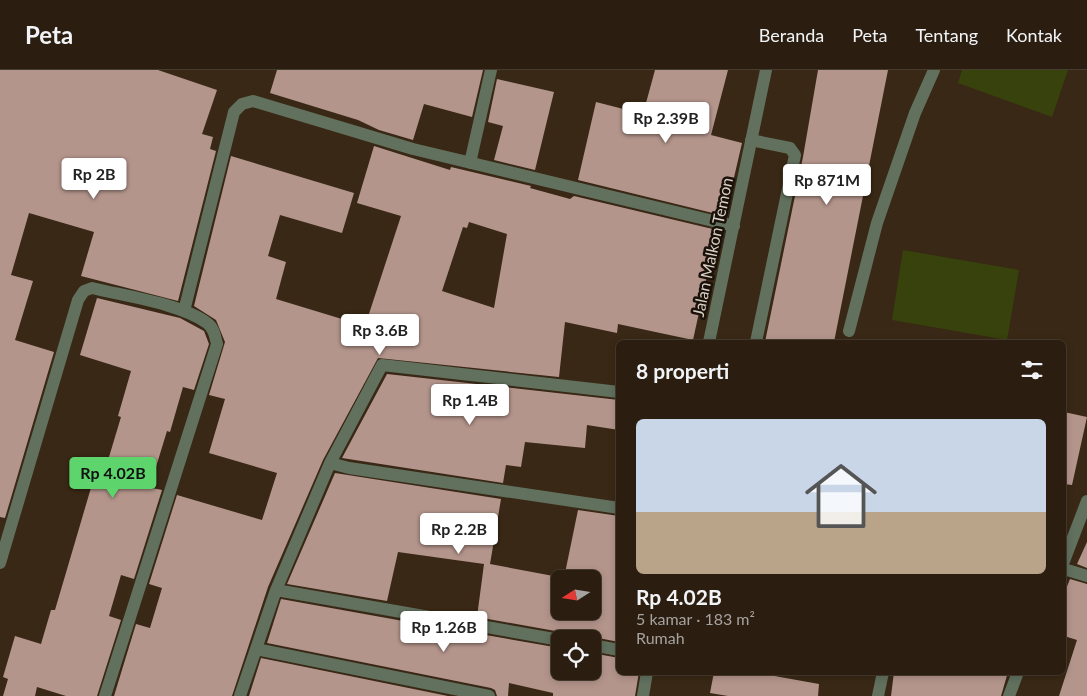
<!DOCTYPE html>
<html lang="id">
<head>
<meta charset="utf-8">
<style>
	:root { --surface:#2b1e10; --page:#372b1e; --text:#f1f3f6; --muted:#a6a29f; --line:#473c30; --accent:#5dd56c }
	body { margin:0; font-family:Lato,sans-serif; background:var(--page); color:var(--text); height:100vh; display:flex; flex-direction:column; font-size:19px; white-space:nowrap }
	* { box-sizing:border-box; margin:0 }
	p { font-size:16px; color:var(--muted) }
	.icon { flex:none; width:28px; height:28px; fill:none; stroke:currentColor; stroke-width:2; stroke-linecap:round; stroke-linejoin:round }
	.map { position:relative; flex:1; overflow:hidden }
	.sheet { position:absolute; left:616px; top:270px; width:450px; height:335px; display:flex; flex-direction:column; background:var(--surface); border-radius:8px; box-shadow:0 2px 8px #0003,0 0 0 1px var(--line) }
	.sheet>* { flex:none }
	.needle { width:32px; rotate:258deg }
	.fabs { position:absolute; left:551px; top:500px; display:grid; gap:10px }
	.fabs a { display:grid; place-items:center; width:50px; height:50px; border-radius:8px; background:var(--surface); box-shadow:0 2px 8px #0003,0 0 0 1px var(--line); font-size:25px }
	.price { position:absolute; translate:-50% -42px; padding:0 11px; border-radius:5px; background:#fff; color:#222; font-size:16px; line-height:32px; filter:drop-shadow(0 1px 2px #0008) }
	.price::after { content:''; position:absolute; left:50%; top:30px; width:15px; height:11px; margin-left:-8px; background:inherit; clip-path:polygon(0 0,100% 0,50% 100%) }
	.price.selected { background:var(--accent); color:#111 }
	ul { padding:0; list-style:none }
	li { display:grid; align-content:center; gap:10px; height:265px; padding:0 20px }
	li span { display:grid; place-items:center; height:155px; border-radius:8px; color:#555 }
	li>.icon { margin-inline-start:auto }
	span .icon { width:90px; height:90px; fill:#fffc; stroke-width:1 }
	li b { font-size:21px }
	h2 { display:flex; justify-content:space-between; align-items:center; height:60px; padding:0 20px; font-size:21px }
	header { display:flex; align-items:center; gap:30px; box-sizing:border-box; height:70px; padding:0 25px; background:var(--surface); border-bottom:1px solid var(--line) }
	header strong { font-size:24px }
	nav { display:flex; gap:28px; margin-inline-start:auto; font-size:18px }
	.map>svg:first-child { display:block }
	.pitch { fill:#38420c }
	.building { fill:#b4958c; fill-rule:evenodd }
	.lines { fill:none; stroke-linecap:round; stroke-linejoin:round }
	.minor { stroke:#61715e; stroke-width:12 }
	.labels { text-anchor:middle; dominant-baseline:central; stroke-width:5; stroke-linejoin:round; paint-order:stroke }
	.street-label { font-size:16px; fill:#dbd0c5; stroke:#1a120a }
</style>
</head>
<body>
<header>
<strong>Peta</strong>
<nav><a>Beranda</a><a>Peta</a><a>Tentang</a><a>Kontak</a></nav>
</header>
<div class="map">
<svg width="1087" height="626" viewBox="0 0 1087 626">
	<rect width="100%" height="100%" fill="#392815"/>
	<!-- pitch -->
	<path class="pitch" d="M962,0H1068L1052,47L958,13Z
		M903,180L1019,200L1007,270L892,250Z"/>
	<!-- building -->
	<path class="building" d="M0,0H158L217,20L202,64L213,67L210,79L216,81L178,231L81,206L94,162L29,143L11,205L33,211L15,270L54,282L5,448L0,447Z
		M277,0H483L472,47L424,34L413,70L379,60L358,50L270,23Z
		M655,0H728L711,65L742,73L725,146L578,110L596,32L643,44Z
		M818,0H888L834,272H765L803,87Z
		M497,9L554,22L535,100L494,90L503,56L488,52Z
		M374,76L450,100L451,97L531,116L530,118L570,129L574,126L721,161L720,169H722L717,194L710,192L693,270L618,254L617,263L565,252L559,307L378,288L323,390L268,517L232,626H114L136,554L150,558L162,518L149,514L177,425L262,450L277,403L209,383L225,329L209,325L225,272L216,250L194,236L231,86L354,123L342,163L280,145L268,186L286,192L276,229L365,256L401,146L357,133ZM469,152L507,164L494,238L442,221L463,157L467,158Z
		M97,228L180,248L204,261L209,274L194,320L183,317L170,362L167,361L152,410L154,411L152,418L162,420L134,509L121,505L109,546L121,550L97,626H66L37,617L35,626H3L8,609L3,607L15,566L41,574L51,540H55L98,394L106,397L121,347L118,346L131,301L80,285Z
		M387,304L619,330V360L587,355L585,378L525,372L521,397L506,395L503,413L342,388Z
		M1064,342L1087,347L1072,415L1064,414Z
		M335,403L501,429L490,494L564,508L578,440L619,446V572L593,567L568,569L561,562L477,547L484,494L398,482L387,531L287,514ZM560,509H592V541H560Z
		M1087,472V498L1077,494Z
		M1070,509L1087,514V626H1059L1077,570L1064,566V524Z
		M281,529L431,556L456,562L457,560L560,578V601H592V583L619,588V602H639L635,626H553V623L509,613L508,626H497L495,620L491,618L267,573Z
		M261,588L448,626H249Z
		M714,602H753L819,614L818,626H728L710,623Z
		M894,602H1008L1001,626H891Z"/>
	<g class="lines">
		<!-- minor -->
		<path class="minor" d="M751,70L790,78L795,85L756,272
			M470,93L491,0
			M184,241L234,42L242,34L253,31L413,79L734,156
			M849,261L877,153L915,43L934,0
			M709,272L766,0
			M330,393L349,398L619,438
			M1064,491L1087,431
			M0,493L78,230L84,221L92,218C124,226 182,234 207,253C214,258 215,266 217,274L105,626
			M1064,499L1087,506
			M276,520L560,570
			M592,575L619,580
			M256,579L489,626
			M240,626L276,520L330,393L382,295L619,322
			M643,626L647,602
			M878,626L883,602
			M1009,626L1018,602"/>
	</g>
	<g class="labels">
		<!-- street labels -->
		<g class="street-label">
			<text transform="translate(712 177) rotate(-78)">Jalan Malkon Temon</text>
		</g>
	</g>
</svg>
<div class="fabs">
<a><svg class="needle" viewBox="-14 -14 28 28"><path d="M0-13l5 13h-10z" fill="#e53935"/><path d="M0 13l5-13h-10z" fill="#a6a29f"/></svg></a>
<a><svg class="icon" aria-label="locate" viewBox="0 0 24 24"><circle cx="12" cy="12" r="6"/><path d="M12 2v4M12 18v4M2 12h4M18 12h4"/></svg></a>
</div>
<b class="price" style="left:666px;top:74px">Rp 2.39B</b>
<b class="price" style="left:94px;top:130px">Rp 2B</b>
<b class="price" style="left:827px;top:136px">Rp 871M</b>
<b class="price" style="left:380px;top:286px">Rp 3.6B</b>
<b class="price" style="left:470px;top:356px">Rp 1.4B</b>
<b class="price selected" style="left:113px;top:429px">Rp 4.02B</b>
<b class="price" style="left:459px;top:485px">Rp 2.2B</b>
<b class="price" style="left:444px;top:583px">Rp 1.26B</b>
<section class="sheet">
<h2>8 properti<svg class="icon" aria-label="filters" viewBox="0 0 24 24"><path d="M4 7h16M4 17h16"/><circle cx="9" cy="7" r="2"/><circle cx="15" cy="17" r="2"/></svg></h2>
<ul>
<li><span style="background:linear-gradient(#c9d6e8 60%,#b9a48a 0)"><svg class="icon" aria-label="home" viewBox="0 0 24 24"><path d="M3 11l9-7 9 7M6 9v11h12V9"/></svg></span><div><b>Rp 4.02B</b><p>5 kamar · 183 m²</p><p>Rumah</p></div></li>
</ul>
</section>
</div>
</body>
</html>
